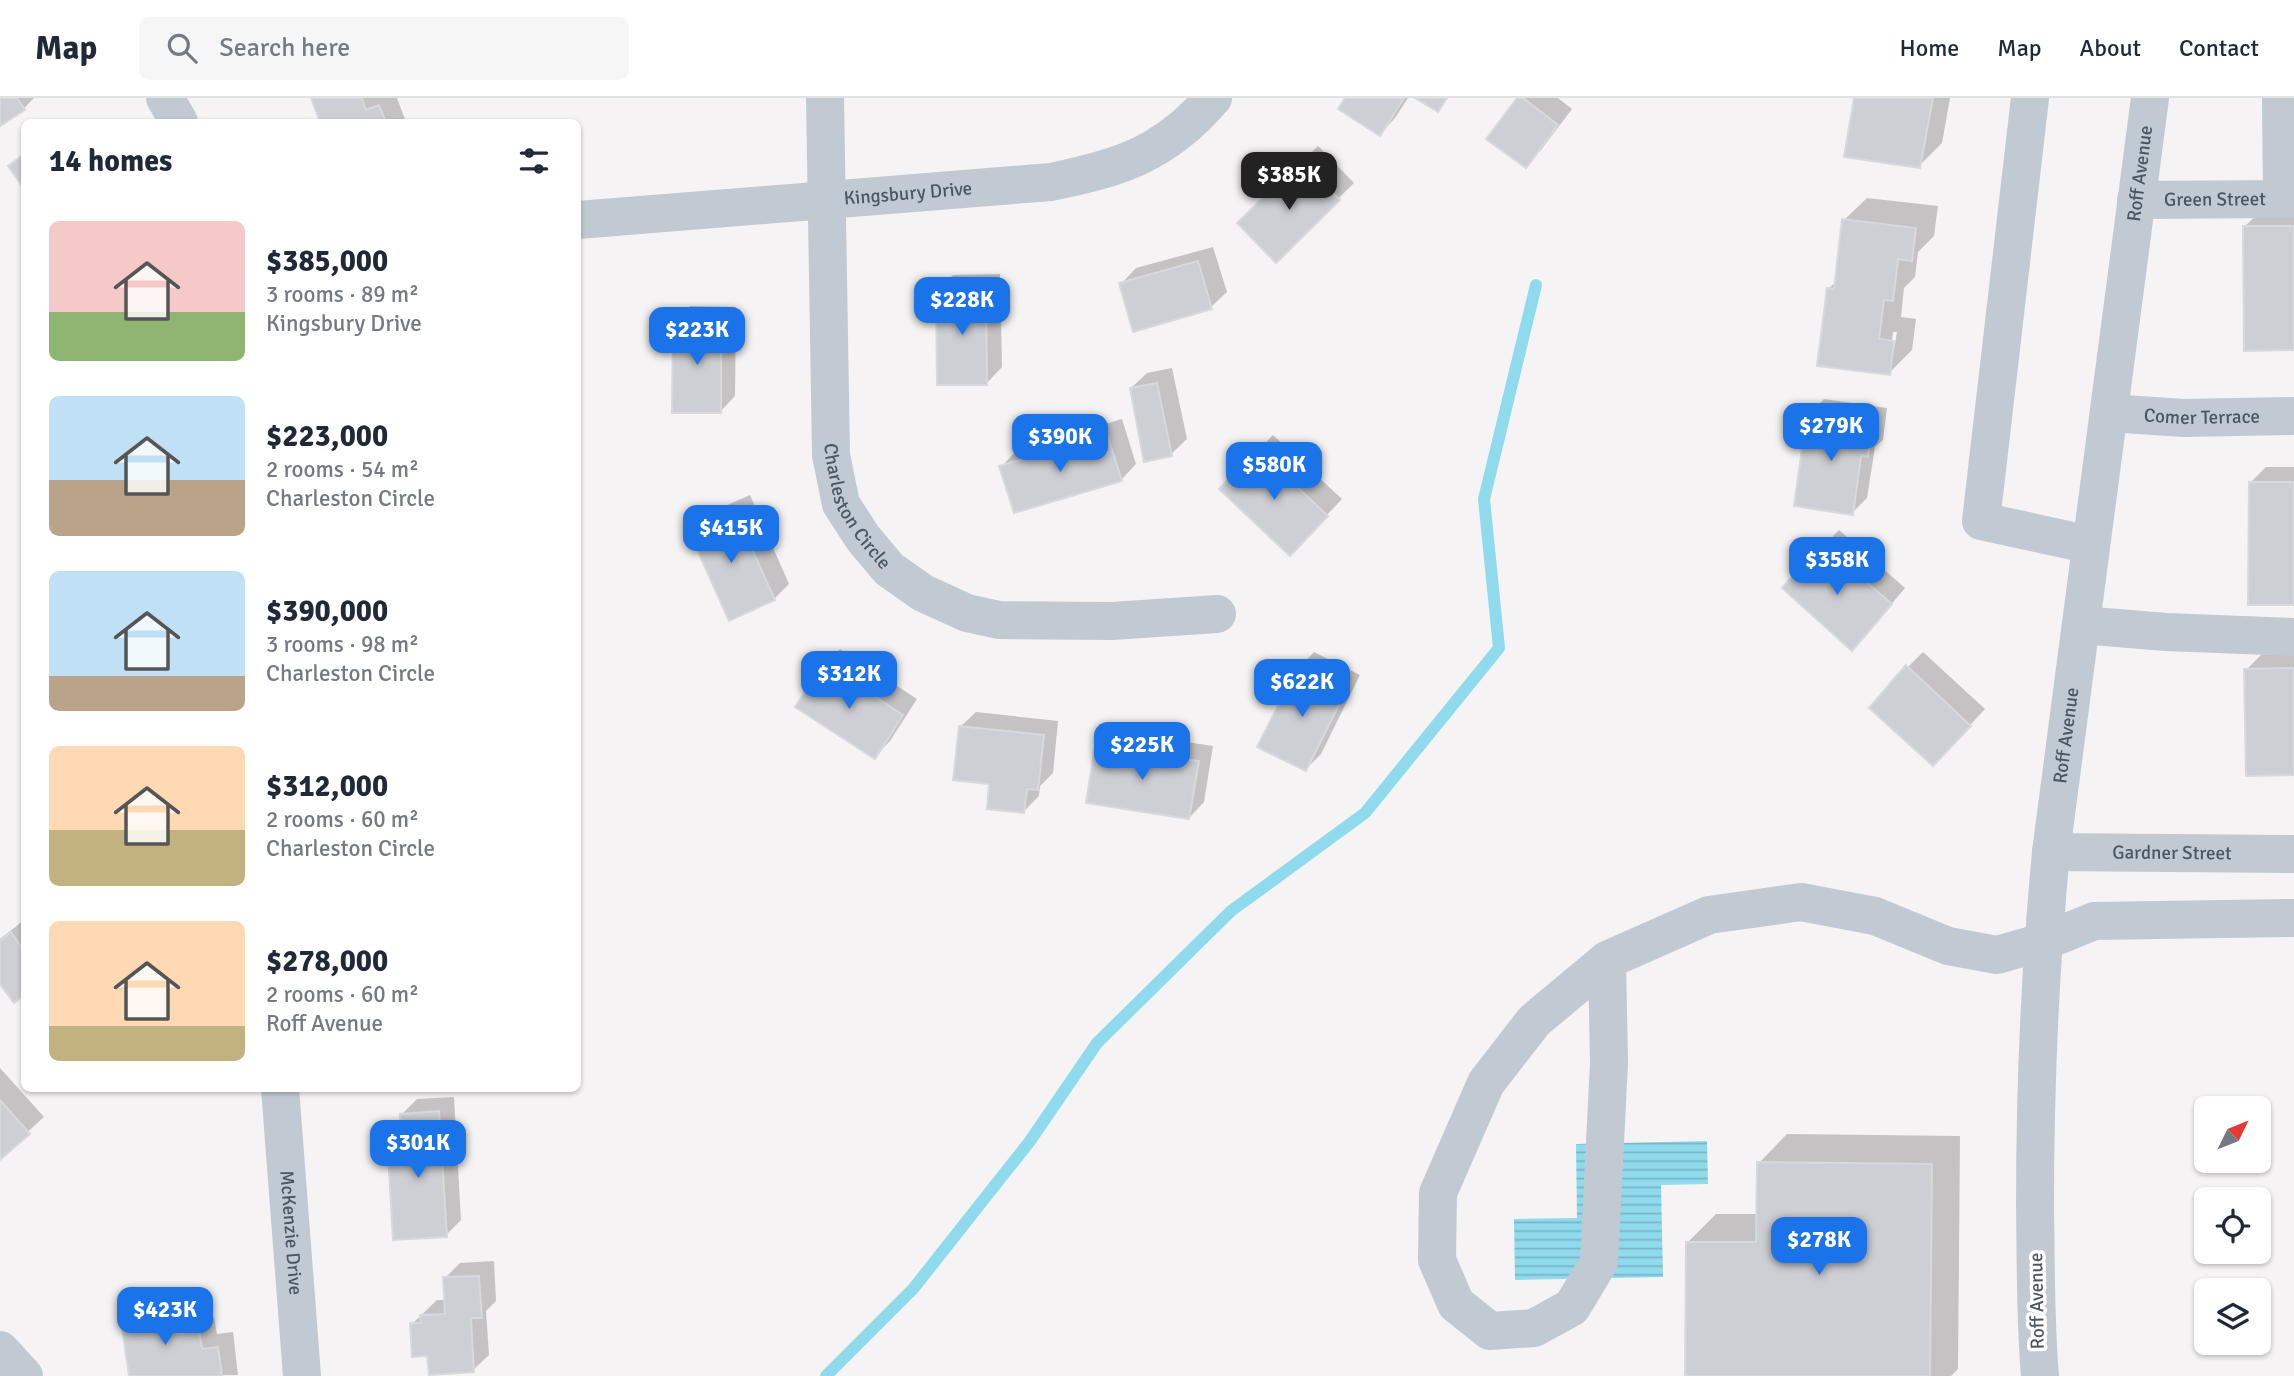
<!DOCTYPE html>
<html lang="en">
<head>
<meta charset="utf-8">
<style>
	:root { --surface:#fff; --page:#f6f6f7; --text:#1f2937; --muted:#747a83; --line:#e0e1e3; --accent:#1a73e8 }
	body { margin:0; font-family:Signika,sans-serif; background:var(--page); color:var(--text); height:100vh; display:flex; flex-direction:column; font-size:26px; white-space:nowrap }
	* { box-sizing:border-box; margin:0 }
	p { font-size:23px; color:var(--muted) }
	.icon { flex:none; width:38px; height:38px; fill:none; stroke:currentColor; stroke-width:2; stroke-linecap:round; stroke-linejoin:round }
	.map { position:relative; flex:1; overflow:hidden }
	.sheet { position:absolute; left:21px; top:21px; width:560px; height:973px; display:flex; flex-direction:column; background:var(--surface); border-radius:10px; box-shadow:0 2px 5px #0004 }
	.sheet>* { flex:none }
	.needle { width:46px; rotate:47deg }
	.buttons { position:absolute; left:2194px; top:998px; display:grid; gap:14px }
	.buttons a { display:grid; place-items:center; width:77px; height:77px; border-radius:10px; background:var(--surface); box-shadow:0 2px 5px #0004; font-size:35px }
	.price { position:absolute; translate:-50% -60px; padding:0 16px; border-radius:14px; background:var(--accent); color:#fff; font-size:23px; line-height:46px; filter:drop-shadow(0 2px 4px #0008) }
	.price::after { content:''; position:absolute; left:50%; top:42px; width:21px; height:16px; margin-left:-10px; background:inherit; clip-path:polygon(0 0,100% 0,50% 100%) }
	.price.selected { background:#222; color:#fff }
	ul { padding:0; list-style:none }
	li { display:flex; align-items:center; gap:21px; height:175px; padding:0 28px }
	li span { display:grid; place-items:center; flex:none; width:196px; height:140px; border-radius:10px; color:#555 }
	li>.icon { margin-inline-start:auto }
	span .icon { width:84px; height:84px; fill:#fffc; stroke-width:1 }
	li b { font-size:30px }
	h2 { display:flex; justify-content:space-between; align-items:center; height:84px; padding:0 28px; font-size:30px }
	header { display:flex; align-items:center; gap:42px; box-sizing:border-box; height:98px; padding:0 35px; background:var(--surface); border-bottom:2px solid var(--line) }
	header strong { font-size:33px }
	nav { display:flex; gap:38px; margin-inline-start:auto; font-size:24px }
	.search { width:490px; height:63px; background:var(--page); display:flex; align-items:center; gap:18px; box-sizing:border-box; padding:0 24px; border-radius:10px; color:var(--muted); font-size:26px }
	.map>svg:first-child { display:block }
	.water { fill:url(#water-rules) }
	.shadow { fill:#0003; fill-rule:evenodd }
	.lines { fill:none; stroke-linecap:round; stroke-linejoin:round }
	.stream { stroke:#90daee; stroke-width:12 }
	.building { fill:#cdcfd5; stroke:#d7d9de; stroke-width:2 }
	.minor { stroke:#c1cad2; stroke-width:38 }
	.labels { text-anchor:middle; dominant-baseline:central; stroke-width:7; stroke-linejoin:round; paint-order:stroke }
	.street-label { font-size:19px; fill:#4a5661; stroke:#fff }
</style>
</head>
<body>
<header>
<strong>Map</strong>
<div class="search"><svg class="icon" aria-label="search" viewBox="0 0 24 24"><circle cx="10" cy="10" r="6"/><path d="M15 15l6 6"/></svg>Search here</div>
<nav><a>Home</a><a>Map</a><a>About</a><a>Contact</a></nav>
</header>
<div class="map">
<svg width="2294" height="1278" viewBox="0 0 2294 1278">
	<defs>
		<pattern id="water-rules" width="6" height="5" patternUnits="userSpaceOnUse" patternTransform="scale(1.75)"><rect width="6" height="5" fill="#90daee"/><path d="M0 2.5h6" fill="none" stroke="#78b4c4"/></pattern>
	</defs>
	<rect width="100%" height="100%" fill="#f5f3f3"/>
	<!-- water -->
	<path class="water" d="M1707,1043L1708,1086L1661,1087L1663,1179L1515,1182L1514,1121L1577,1120L1576,1046Z"/>
	<!-- shadow -->
	<path class="shadow" d="M0,0H34L23,11L0,26Z
		M313,0H397L406,24H322Z
		M1347,0H1408L1395,20L1380,36Z
		M1519,0H1558L1572,11L1541,52L1525,68Z
		M1856,0H1950L1942,45L1919,68Z
		M1318,48L1354,85L1276,162L1240,125Z
		M1867,100L1938,108L1934,138L1918,154L1915,179L1904,190L1901,219L1916,221L1912,252L1889,275L1829,190L1837,183L1844,122ZM1893,234H1897L1894,252H1891Z
		M2294,113V250L2244,129L2260,114Z
		M1213,149L1227,194L1211,209L1121,186L1136,170Z
		M1000,176L1002,269L987,285L938,192L953,177Z
		M690,208L736,209L735,298L720,314L674,224Z
		M1172,270L1187,341L1171,356L1131,290L1147,275Z
		M1824,301L1887,310L1883,342L1875,349L1867,400L1852,415L1809,316Z
		M1122,321L1136,366L1121,382L1001,369L1016,353Z
		M1273,337L1342,401L1305,440L1258,352Z
		M2266,369H2294V506L2251,384Z
		M750,397L789,486L774,501L690,432L705,417Z
		M1839,432L1905,490L1867,535L1785,489Z
		M840,551L917,601L890,643L874,659L825,566Z
		M1314,554L1360,577L1321,656L1306,671L1299,570Z
		M1923,554L1985,611L1948,651L1908,569Z
		M2294,556V675L2246,572L2261,557Z
		M976,614L1058,623L1053,675L1040,688L1039,698L1024,713L991,684L960,629Z
		M1112,633L1213,648L1204,704L1189,720L1097,649Z
		M24,822V895L15,902L0,883V841Z
		M0,970L44,1019L0,1059Z
		M454,999L461,1122L446,1137L390,1057L403,1044L402,1016L417,1001Z
		M1787,1036L1960,1038L1958,1271L1951,1278H1686L1687,1145L1716,1116H1758L1759,1065Z
		M494,1163L496,1203L486,1213L489,1257L473,1272L429,1257L412,1226L437,1202H446L445,1180L460,1165Z
		M188,1194L192,1222L214,1219L217,1236L233,1234L238,1277L131,1278L122,1217L138,1202Z"/>
	<g class="lines">
		<!-- stream -->
		<path class="stream" d="M826,1278L913,1191L1030,1043L1097,945L1231,813L1365,715L1499,550L1484,401L1536,187"/>
	</g>
	<!-- building -->
	<path class="building" d="M0,0H17L25,12L0,28Z
		M311,0H362L366,12L379,7L386,24H320Z
		M1345,0H1404L1380,38L1338,11Z
		M1415,0H1447L1438,14Z
		M1517,0H1523L1558,27L1526,70L1486,41Z
		M1854,0H1933L1920,70L1844,59Z
		M24,56V91L8,68Z
		M1302,62L1340,102L1276,165L1237,125Z
		M1842,121L1916,130L1912,163L1898,161L1893,203L1884,202L1879,241L1894,243L1890,277L1817,268L1827,190L1834,191Z
		M2243,128H2294V252L2244,253Z
		M1198,163L1212,211L1133,234L1119,185Z
		M986,190L987,287H937L936,191Z
		M673,223L721,224V315H672Z
		M1157,285L1172,358L1144,364L1130,290Z
		M1807,315L1873,325L1868,359L1861,358L1853,417L1794,408Z
		M1107,336L1122,383L1014,415L999,368Z
		M1257,351L1328,418L1290,458L1219,391Z
		M2249,384H2294V507H2248Z
		M734,411L775,502L729,523L688,431Z
		M1822,446L1892,506L1852,553L1782,490Z
		M824,565L903,617L875,661L795,609Z
		M1906,567L1971,628L1933,668L1869,610Z
		M1298,568L1346,593L1306,673L1257,649Z
		M2294,570V677L2246,678L2244,571Z
		M959,628L1044,637L1038,692L1027,691L1024,715L987,711L989,686L953,682Z
		M1095,648L1199,663L1189,721L1086,705Z
		M11,834L24,853V897L14,905L0,886V843Z
		M0,1002L30,1036L0,1062Z
		M439,1013L447,1139L393,1142L388,1056L402,1055L400,1016Z
		M1757,1064L1932,1066L1930,1278H1685L1686,1144H1756Z
		M479,1178L482,1220H471L474,1274L429,1277L427,1258L412,1259L410,1225H421L420,1217L445,1216L443,1179Z
		M174,1208L177,1236L199,1233L202,1251L218,1249L222,1278H129L120,1216Z"/>
	<g class="lines">
		<!-- minor -->
		<g class="minor">
			<path d="M165,0L179,24"/>
			<path id="s1" d="M825,0L831,357L841,406L863,440L889,471L923,495L967,515L999,522L1112,523L1217,516"/>
			<path d="M2030,0L1981,423L2091,447"/>
			<path d="M2281,0L2282,100"/>
			<path id="s2" d="M2136,102L2294,101"/>
			<path id="s3" d="M578,122L1051,84C1120,70 1165,56 1213,0"/>
			<path id="s4" d="M2109,315L2184,320L2294,318"/>
			<path d="M2081,527L2166,534L2294,539"/>
			<path id="s5" d="M2051,754L2294,756"/>
			<path d="M1607,862L1609,965L1599,1164L1572,1209L1534,1230L1490,1233L1456,1206L1437,1162L1438,1095L1486,985L1534,923L1607,862L1709,817L1801,804L1875,818L1948,848L1997,857L2043,844L2094,823L2294,820"/>
			<path id="s6" d="M280,990L302,1278"/>
			<path d="M0,1252L24,1278"/>
			<path id="s7" d="M2040,1278C2035,1221 2036,1164 2035,1107C2035,989 2040,871 2051,754L2150,0"/>
		</g>
	</g>
	<g class="labels">
		<!-- street labels -->
		<g class="street-label">
			<text stroke="none"><textPath href="#s7" startOffset="1209">Roff Avenue</textPath></text>
			<text stroke="none"><textPath href="#s3" startOffset="331">Kingsbury Drive</textPath></text>
			<text stroke="none"><textPath href="#s2" startOffset="79">Green Street</textPath></text>
			<text stroke="none"><textPath href="#s4" startOffset="93">Comer Terrace</textPath></text>
			<text stroke="none"><textPath href="#s1" startOffset="415">Charleston Circle</textPath></text>
			<text stroke="none"><textPath href="#s7" startOffset="642">Roff Avenue</textPath></text>
			<text stroke="none"><textPath href="#s5" startOffset="121">Gardner Street</textPath></text>
			<text stroke="none"><textPath href="#s6" startOffset="145">McKenzie Drive</textPath></text>
			<text transform="translate(2037 1203) rotate(-91)">Roff Avenue</text>
		</g>
	</g>
</svg>
<div class="buttons">
<a><svg class="needle" viewBox="-14 -14 28 28"><path d="M0-13l5 13h-10z" fill="#e53935"/><path d="M0 13l5-13h-10z" fill="#747a83"/></svg></a>
<a><svg class="icon" aria-label="locate" viewBox="0 0 24 24"><circle cx="12" cy="12" r="6"/><path d="M12 2v4M12 18v4M2 12h4M18 12h4"/></svg></a>
<a><svg class="icon" aria-label="layers" viewBox="0 0 24 24"><path d="M12 4l9 5-9 5-9-5zM3 14l9 5 9-5"/></svg></a>
</div>
<b class="price selected" style="left:1289px;top:114px">$385K</b>
<b class="price" style="left:962px;top:239px">$228K</b>
<b class="price" style="left:697px;top:269px">$223K</b>
<b class="price" style="left:1831px;top:365px">$279K</b>
<b class="price" style="left:1060px;top:376px">$390K</b>
<b class="price" style="left:1274px;top:404px">$580K</b>
<b class="price" style="left:731px;top:467px">$415K</b>
<b class="price" style="left:1837px;top:499px">$358K</b>
<b class="price" style="left:849px;top:613px">$312K</b>
<b class="price" style="left:1302px;top:621px">$622K</b>
<b class="price" style="left:1142px;top:684px">$225K</b>
<b class="price" style="left:418px;top:1082px">$301K</b>
<b class="price" style="left:1819px;top:1179px">$278K</b>
<b class="price" style="left:165px;top:1249px">$423K</b>
<section class="sheet">
<h2>14 homes<svg class="icon" aria-label="filters" viewBox="0 0 24 24"><path d="M4 7h16M4 17h16"/><circle cx="9" cy="7" r="2"/><circle cx="15" cy="17" r="2"/></svg></h2>
<ul>
<li><span style="background:linear-gradient(#f6c9c9 65%,#8fb573 0)"><svg class="icon" aria-label="home" viewBox="0 0 24 24"><path d="M3 11l9-7 9 7M6 9v11h12V9"/></svg></span><div><b>$385,000</b><p>3 rooms · 89 m²</p><p>Kingsbury Drive</p></div></li>
<li><span style="background:linear-gradient(#bfe0f5 60%,#b9a48a 0)"><svg class="icon" aria-label="home" viewBox="0 0 24 24"><path d="M3 11l9-7 9 7M6 9v11h12V9"/></svg></span><div><b>$223,000</b><p>2 rooms · 54 m²</p><p>Charleston Circle</p></div></li>
<li><span style="background:linear-gradient(#bfe0f5 75%,#b9a48a 0)"><svg class="icon" aria-label="home" viewBox="0 0 24 24"><path d="M3 11l9-7 9 7M6 9v11h12V9"/></svg></span><div><b>$390,000</b><p>3 rooms · 98 m²</p><p>Charleston Circle</p></div></li>
<li><span style="background:linear-gradient(#ffd9b3 60%,#c2b280 0)"><svg class="icon" aria-label="home" viewBox="0 0 24 24"><path d="M3 11l9-7 9 7M6 9v11h12V9"/></svg></span><div><b>$312,000</b><p>2 rooms · 60 m²</p><p>Charleston Circle</p></div></li>
<li><span style="background:linear-gradient(#ffd9b3 75%,#c2b280 0)"><svg class="icon" aria-label="home" viewBox="0 0 24 24"><path d="M3 11l9-7 9 7M6 9v11h12V9"/></svg></span><div><b>$278,000</b><p>2 rooms · 60 m²</p><p>Roff Avenue</p></div></li>
</ul>
</section>
</div>
</body>
</html>
